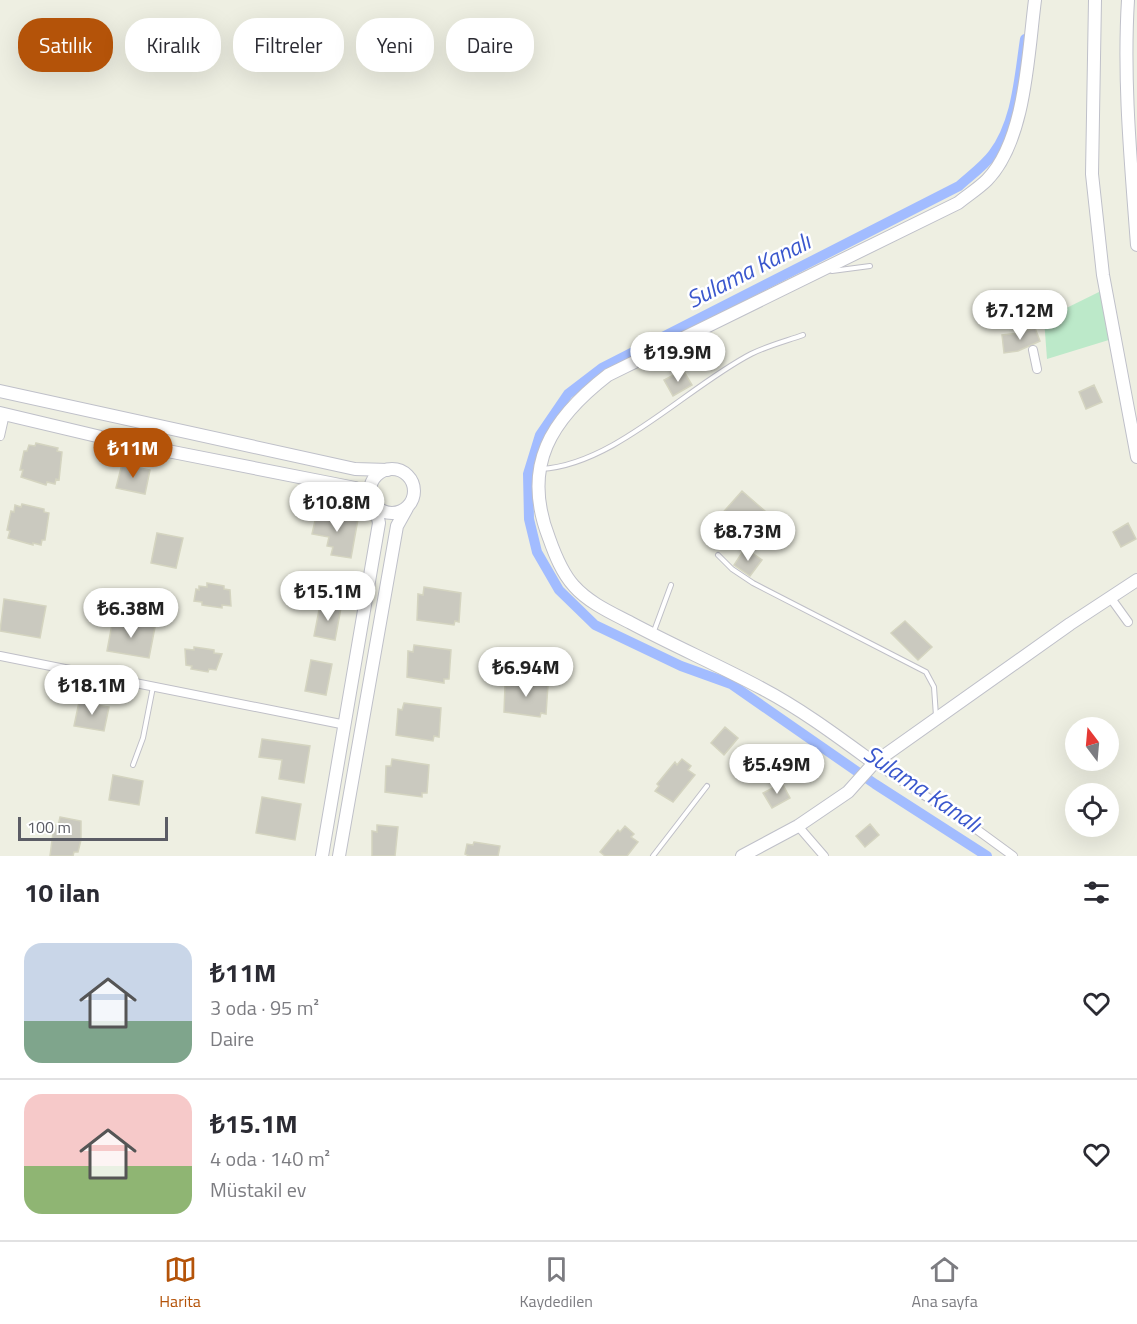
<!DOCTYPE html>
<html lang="tr">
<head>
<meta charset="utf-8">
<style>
	:root { --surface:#fff; --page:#f7f7f7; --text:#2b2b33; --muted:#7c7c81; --line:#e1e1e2; --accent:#b45309 }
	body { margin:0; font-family:"Titillium Web",sans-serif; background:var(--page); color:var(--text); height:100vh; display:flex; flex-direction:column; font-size:22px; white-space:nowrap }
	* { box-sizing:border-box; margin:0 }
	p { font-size:20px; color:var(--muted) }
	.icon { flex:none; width:33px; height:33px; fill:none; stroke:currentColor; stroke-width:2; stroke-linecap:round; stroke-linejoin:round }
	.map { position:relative; height:856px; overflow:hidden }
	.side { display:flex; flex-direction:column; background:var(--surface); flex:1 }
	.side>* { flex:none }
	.guide { position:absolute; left:18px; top:18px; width:600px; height:54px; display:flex; gap:12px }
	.needle { width:39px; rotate:344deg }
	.controls { position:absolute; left:1065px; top:717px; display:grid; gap:12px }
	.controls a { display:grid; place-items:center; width:54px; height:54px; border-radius:50%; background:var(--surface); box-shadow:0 6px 24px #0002; font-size:30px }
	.scale { position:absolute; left:18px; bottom:15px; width:150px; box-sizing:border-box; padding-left:6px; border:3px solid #5b5c65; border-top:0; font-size:16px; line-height:21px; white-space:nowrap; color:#5b5c65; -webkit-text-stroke:4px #fff; paint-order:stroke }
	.price { position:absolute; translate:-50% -51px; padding:0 14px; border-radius:21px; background:#fff; color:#222; font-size:20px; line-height:39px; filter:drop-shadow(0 2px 3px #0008) }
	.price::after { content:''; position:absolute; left:50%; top:36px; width:18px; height:14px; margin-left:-9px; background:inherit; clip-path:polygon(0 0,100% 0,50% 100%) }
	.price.on { background:var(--accent); color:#fff }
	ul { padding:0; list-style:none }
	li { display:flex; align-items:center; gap:18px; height:150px; padding:0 24px }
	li+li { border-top:2px solid var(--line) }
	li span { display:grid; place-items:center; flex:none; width:168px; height:120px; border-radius:18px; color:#555 }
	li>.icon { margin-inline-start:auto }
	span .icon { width:72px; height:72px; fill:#fffc; stroke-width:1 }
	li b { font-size:26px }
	h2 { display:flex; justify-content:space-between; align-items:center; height:72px; padding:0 24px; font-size:26px }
	.tag { padding:0 21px; border-radius:24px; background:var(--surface); box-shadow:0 6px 24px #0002; font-size:21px; line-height:54px }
	.tag.on { background:var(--accent); color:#fff }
	.tab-bar { display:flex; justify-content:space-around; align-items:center; height:84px; border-top:2px solid var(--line); background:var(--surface); font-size:16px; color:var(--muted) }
	.tab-bar a { display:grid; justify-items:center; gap:3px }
	.tab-bar .on { color:var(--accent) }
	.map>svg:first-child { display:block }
	.green { fill:#bce9c9 }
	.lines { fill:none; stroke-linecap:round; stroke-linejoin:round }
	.canal { stroke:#a2bcff; stroke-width:10 }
	.building { fill:#cac9bf; stroke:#d4d4c0; stroke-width:1.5 }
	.lane-casing { stroke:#bfbfc7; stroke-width:6 }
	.street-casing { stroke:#bfbfc7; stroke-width:10 }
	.secondary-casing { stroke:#bfc0c9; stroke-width:14 }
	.lane { stroke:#fff; stroke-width:4 }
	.street { stroke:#fff; stroke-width:8 }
	.secondary { stroke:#fff; stroke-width:12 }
	.labels { text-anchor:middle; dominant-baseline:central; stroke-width:5; stroke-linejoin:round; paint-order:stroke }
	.water-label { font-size:24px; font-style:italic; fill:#3a57cd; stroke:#fff }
</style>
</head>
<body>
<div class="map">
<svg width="1137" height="856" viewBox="0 0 1137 856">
	<rect width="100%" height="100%" fill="#eeefe2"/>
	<!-- green -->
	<path class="green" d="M1101,291L1112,339L1047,359L1044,319Z"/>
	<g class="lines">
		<!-- canal -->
		<path class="canal" d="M987,856L875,784L731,684L681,666L595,625L559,590L537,552L529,519L528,474L540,435L568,394L602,368L959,186C970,176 984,166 993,154C1017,122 1019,78 1025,39"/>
	</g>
	<!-- building -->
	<path class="building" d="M1035,328L1040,341L1018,351L1004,353L1002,335L1020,333Z
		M683,370L692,385L673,396L664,380Z
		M1094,385L1102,402L1086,409L1079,392Z
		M36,443L58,448L57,451L62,452L59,480L56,479L55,484L47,482L46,485L21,477L23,470H20L24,451H27L29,445L35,446Z
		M122,464L150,470L145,494L116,488Z
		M742,491L765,511L742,537L719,517Z
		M22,504L44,509V512L49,513L45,540H42L41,545L33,543V545L8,538L10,531L7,530L11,511L14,512L15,505L21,507Z
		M317,512L358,519L351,558L331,555L333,547L327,546L329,537L312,534Z
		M1128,523L1136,539L1121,547L1113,532Z
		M157,533L183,538L176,568L151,563Z
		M745,548L762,560L750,576L734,565Z
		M207,583L224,586V589L230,590L231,606L222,605V608L202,605V602L194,601L196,589L199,590V586L207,587Z
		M424,587L461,593L459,622L455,621L454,625L417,620L418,594L423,595Z
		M4,599L46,606L40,638L0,631Z
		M320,605L341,608L335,640L314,636Z
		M113,619L155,627L149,658L107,651Z
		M905,621L932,647L918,660L891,633Z
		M414,645L451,650L449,679H444V683L407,677L408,651L413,652Z
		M194,647L214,650V653L222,654L216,670L209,669L208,672L191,669L192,666L186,665L185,649L194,650Z
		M311,660L332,664L326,695L305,691Z
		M511,679L548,685L546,714L541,713L540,717L504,712L505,686H510Z
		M79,702L109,707L104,731L74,726Z
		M404,703L441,708L439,737L434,736L433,741L396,735L398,709L402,710Z
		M725,727L738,738L724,755L711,743Z
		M262,739L310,746L304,783L279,779L282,760L259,757Z
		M756,755L765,769L746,781L737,768Z
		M392,759L429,765L427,793H422V797L385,792L386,766H391Z
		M682,759L691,766L688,770L695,775L673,802L655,791L659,786L657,784L675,762L677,765Z
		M113,775L143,781L139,805L109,800Z
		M782,783L790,798L772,808L763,793Z
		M262,797L301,804L295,840L256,833Z
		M60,817L81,821V840L78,852H74L73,856H50L54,825L58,826Z
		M870,824L879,835L865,847L856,836Z
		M377,825L398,827L395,856H372V831L377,832Z
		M625,826L634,834L631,837L638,842L627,856H605L600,852L618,830L620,832Z
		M474,842L500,846L498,856H469L465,854L467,844L473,845Z"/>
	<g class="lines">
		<!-- lane casing -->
		<g class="lane-casing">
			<path id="lane" d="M832,271L870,266
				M541,469C614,465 687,387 751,354C767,346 786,341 803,335
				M718,555L732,569L753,583L926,672L934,687L936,716
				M654,631L671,585
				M133,765L143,738L153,687
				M653,856L707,786"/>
		</g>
		<!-- street casing -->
		<g class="street-casing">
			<path id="street" d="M1033,350L1037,369
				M0,436L5,414
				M1110,597L1128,622
				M0,656L346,725
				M874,763L972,826L1013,856
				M798,826L824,856"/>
		</g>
		<!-- secondary casing -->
		<g class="secondary-casing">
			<path id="secondary" d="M1095,0L1092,174L1103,275L1137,457
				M1128,0C1123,82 1131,163 1137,245
				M0,391L355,469L388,470
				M0,413L122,442L355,488L371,498
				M370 491a22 22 0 1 1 44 0a22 22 0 1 1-44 0Z
				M874,763C837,736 801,709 761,688C718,665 674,646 631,623C612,613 589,603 574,586C562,573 555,555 549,538C521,466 551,419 608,375L958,203C968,195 979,188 987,180C1026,140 1028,53 1035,0
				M322,856L379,523L375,504
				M339,856L397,526L407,508
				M742,856L798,826L848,792L874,763L1070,624L1137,580"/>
		</g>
		<!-- lane -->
		<use href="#lane" class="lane"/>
		<!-- street -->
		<use href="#street" class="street"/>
		<!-- secondary -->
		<use href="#secondary" class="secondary"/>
	</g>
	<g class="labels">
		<!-- water labels -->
		<g class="water-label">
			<text transform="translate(748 270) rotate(-27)">Sulama Kanalı</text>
			<text transform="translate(923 788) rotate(34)">Sulama Kanalı</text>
		</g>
	</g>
</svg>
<div class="controls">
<a><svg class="needle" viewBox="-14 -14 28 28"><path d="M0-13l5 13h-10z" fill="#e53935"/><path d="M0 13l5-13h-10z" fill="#7c7c81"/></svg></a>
<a><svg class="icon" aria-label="locate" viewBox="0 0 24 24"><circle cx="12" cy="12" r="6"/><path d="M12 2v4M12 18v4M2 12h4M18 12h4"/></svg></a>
</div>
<div class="scale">100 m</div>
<b class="price" style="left:1020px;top:341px">₺7.12M</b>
<b class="price" style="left:678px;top:383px">₺19.9M</b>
<b class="price on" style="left:133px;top:479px">₺11M</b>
<b class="price" style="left:337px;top:533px">₺10.8M</b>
<b class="price" style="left:748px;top:562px">₺8.73M</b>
<b class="price" style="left:328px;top:622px">₺15.1M</b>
<b class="price" style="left:131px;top:639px">₺6.38M</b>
<b class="price" style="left:526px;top:698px">₺6.94M</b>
<b class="price" style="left:92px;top:716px">₺18.1M</b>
<b class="price" style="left:777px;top:795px">₺5.49M</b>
<div class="guide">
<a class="tag on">Satılık</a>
<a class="tag">Kiralık</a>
<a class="tag">Filtreler</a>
<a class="tag">Yeni</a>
<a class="tag">Daire</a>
</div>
</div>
<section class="side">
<h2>10 ilan<svg class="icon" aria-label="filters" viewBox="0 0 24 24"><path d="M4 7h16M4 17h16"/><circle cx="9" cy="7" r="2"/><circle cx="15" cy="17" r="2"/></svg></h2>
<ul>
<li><span style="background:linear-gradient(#c9d6e8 65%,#7fa58c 0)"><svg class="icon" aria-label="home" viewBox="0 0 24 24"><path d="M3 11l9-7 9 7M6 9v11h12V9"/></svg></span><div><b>₺11M</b><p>3 oda · 95 m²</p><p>Daire</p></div><svg class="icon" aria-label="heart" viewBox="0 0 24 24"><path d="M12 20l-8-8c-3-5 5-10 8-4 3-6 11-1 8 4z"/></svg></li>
<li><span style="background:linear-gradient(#f6c9c9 60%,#8fb573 0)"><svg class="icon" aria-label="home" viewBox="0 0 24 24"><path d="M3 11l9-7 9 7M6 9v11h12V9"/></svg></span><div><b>₺15.1M</b><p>4 oda · 140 m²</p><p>Müstakil ev</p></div><svg class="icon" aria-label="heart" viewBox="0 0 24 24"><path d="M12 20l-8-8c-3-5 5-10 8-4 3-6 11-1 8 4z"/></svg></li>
</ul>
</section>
<nav class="tab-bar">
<a class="on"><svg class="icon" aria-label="map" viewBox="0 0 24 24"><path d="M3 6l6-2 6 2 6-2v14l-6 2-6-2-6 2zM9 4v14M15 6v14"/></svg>Harita</a>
<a><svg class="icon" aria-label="saved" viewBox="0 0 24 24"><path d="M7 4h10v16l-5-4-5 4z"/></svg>Kaydedilen</a>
<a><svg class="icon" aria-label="home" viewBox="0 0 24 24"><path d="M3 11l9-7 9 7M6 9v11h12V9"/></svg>Ana sayfa</a>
</nav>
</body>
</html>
